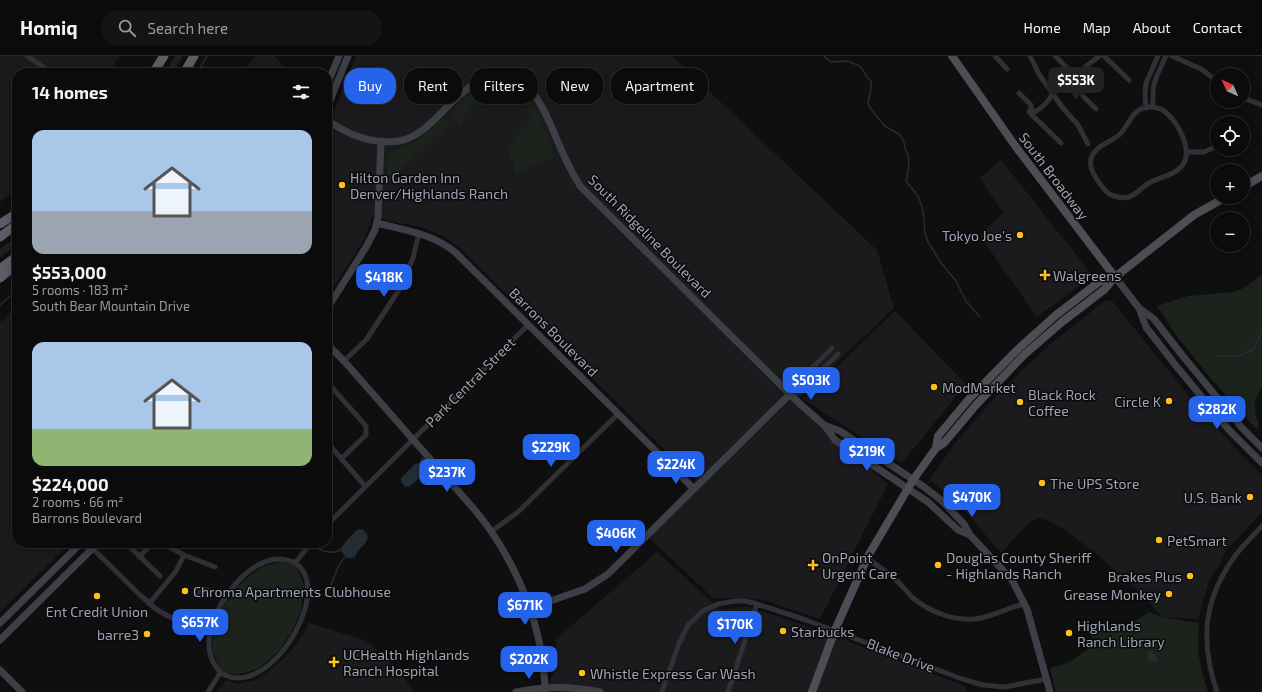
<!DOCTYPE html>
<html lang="en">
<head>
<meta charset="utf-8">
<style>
	:root { --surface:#0b0b0c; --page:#141415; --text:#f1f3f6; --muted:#9a9b9d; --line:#2b2b2d; --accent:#2563eb }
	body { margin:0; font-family:"Exo 2",sans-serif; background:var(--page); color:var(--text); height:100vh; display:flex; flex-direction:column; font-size:15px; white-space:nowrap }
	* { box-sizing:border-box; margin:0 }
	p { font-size:13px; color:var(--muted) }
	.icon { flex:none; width:22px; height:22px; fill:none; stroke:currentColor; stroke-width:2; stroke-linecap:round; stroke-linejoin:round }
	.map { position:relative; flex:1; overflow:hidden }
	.drawer { position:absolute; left:12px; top:12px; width:320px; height:480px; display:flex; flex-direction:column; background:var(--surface); border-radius:16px; box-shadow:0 2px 10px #0003,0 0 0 1px var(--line) }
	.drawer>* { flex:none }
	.guide { position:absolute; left:344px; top:12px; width:380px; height:36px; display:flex; gap:8px }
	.needle { width:26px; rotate:315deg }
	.buttons { position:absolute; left:1210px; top:12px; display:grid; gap:8px }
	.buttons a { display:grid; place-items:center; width:40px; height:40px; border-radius:50%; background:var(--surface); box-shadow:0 2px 10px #0003,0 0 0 1px var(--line); font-size:20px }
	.price { position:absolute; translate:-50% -34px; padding:0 9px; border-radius:8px; background:var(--accent); color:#fff; font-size:13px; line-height:26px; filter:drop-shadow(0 1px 2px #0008) }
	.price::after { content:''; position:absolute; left:50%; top:24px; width:12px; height:9px; margin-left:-6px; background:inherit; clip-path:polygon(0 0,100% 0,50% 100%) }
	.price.on { background:#222; color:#fff }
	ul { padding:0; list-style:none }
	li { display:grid; align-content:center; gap:8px; height:212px; padding:0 20px }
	li span { display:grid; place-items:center; height:124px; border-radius:12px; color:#555 }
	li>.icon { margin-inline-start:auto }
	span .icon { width:72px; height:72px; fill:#fffc; stroke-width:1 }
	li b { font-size:17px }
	h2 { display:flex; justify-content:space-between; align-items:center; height:48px; padding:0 20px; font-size:17px }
	.pill { padding:0 14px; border-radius:16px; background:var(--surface); box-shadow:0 2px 10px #0003,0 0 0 1px var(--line); font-size:14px; line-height:36px }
	.pill.on { background:var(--accent); color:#fff }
	header { display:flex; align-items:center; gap:24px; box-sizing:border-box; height:56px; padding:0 20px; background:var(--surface); border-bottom:1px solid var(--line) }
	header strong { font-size:19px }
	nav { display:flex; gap:22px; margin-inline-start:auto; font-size:14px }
	.search { width:280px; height:36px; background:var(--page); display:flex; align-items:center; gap:10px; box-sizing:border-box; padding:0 14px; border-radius:16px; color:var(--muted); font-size:15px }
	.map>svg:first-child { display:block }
	.built { fill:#1b1b1d }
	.green { fill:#1b231c }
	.water { fill:#252d34 }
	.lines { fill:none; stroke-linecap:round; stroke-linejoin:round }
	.stream { stroke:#252d34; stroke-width:1.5 }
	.street { stroke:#303036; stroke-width:5 }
	.secondary { stroke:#3e3f46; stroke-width:7 }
	.primary { stroke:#4c4d55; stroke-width:8 }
	.highway { stroke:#5b5e67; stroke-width:9 }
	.poi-dot { fill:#fec019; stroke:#0a0a0b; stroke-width:1.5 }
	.labels { text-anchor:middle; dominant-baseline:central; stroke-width:3; stroke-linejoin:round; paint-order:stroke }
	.street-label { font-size:14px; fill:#9fa4b3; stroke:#0a0a0b }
	.poi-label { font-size:14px; fill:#9fa4b3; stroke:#0a0a0b; text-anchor:start }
</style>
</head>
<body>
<header>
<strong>Homiq</strong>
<div class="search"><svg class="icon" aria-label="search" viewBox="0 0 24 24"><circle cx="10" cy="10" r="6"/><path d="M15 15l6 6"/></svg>Search here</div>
<nav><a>Home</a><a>Map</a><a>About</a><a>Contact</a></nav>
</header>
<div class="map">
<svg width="1262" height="636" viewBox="0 0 1262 636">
	<rect width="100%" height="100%" fill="#0f0f10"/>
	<!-- built -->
	<path class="built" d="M0,0H120L108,17H17V133L0,146Z
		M256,0H274L291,17H240Z
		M356,0H672L877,194L894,252L794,347L888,428L820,563L761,543L713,542L644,477L696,424L555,286L461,193L445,181L424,172L372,161L364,184L327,241V52L333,57Z
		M1001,104L1093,220L1037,261L980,180L1003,157L980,122Z
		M1106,244L1112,245L1203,357L1240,397L1262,419V456L1225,496L1218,512L1213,517L1209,525L1198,563L1164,561L1157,556L1147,543L1100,501L1064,473L1046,464L1038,462L1030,466L1001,497L964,454L937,429L929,424L956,386L986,351L1010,326L1048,290Z
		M17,249V487H70L0,556V267Z
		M895,255L966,328L902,407L803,343Z
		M657,496L721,554L746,550L818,574L965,630L967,636H544L554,617L556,583Z
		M309,567L365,584L382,599L401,617L414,636H217L226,624L237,628L255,624L265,618L285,601L296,589L304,577Z"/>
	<!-- green -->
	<path class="green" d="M175,0H183L173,17H165Z
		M497,29C534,33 540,61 552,91V97L554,101L516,118L514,117L513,115L515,114V112L508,95L516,87L512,84L531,65L532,62L525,54L528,51C518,40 507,36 493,34C491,38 490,41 485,42L483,40L464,59L465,63L460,69L452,55L454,54L455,51C468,37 477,31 497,29Z
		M443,62L448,64L450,67L396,119L394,116L395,121L390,126H388L386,123L388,97L410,89L419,84Z
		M17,180V189L0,201V193Z
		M1262,218V332C1252,345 1254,355 1259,370L1257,374L1207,318L1176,279L1157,250L1188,240L1234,236L1246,231Z
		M282,506L296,510L304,528L301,556L291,577L278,596L258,613L238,619L225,616L219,610L212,594L213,576L222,552L234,534L247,522L263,510Z
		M1149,556L1162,561L1199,567L1198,595L1203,620L1208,636H1056L1050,612L1068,607L1094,589L1091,578C1100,573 1111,574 1121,571C1132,568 1140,562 1149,556Z"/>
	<!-- water -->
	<path class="water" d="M416,407C434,412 416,425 409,431C405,431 400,427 401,422Z
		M358,473C362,473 364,474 366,477C371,484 363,489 359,494C357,496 356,499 354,502H347L342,496L341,492L348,483Z
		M204,531L210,532L209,534L212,537V538C207,542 201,544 196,541L197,540L195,538L200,532L201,534H204Z
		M1152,595L1158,603L1156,606L1148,604L1147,600L1148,596Z"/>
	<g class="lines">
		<!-- stream -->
		<path class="stream" d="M824,0C832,9 834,5 844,5C848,5 856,8 859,10C864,12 865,21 871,25V33L868,46L870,52L885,70L900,79L904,86L905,92L908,99L909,110L906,125L918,140L920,145L923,155L925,177L928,186L941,207L956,225L966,245L980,261
			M197,17L207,0
			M0,249L17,234
			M1217,300H1239L1253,294L1262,275
			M419,408L423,402
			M317,492C325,496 332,498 341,494
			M329,534L339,509L345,501"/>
		<!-- street -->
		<path class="street" d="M27,0L52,17
			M995,0L1007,13
			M1030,0L1039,18L1062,51L1078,69L1088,88
			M1055,0L1074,19
			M1104,0L1129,24
			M1172,0L1201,13L1217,25
			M1068,25L1096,53
			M1019,37L1031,49V53L1029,56L1030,57L1061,87
			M1243,42L1262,49
			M1152,51C1155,52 1158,52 1161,53C1177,62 1194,94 1182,110C1174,120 1159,121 1149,127C1139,133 1132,145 1118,141C1113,140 1108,138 1105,134C1094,121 1081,104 1101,90C1107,86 1116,83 1121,77C1131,66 1133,50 1152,51Z
			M1152,51C1154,44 1152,36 1154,28C1157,18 1162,9 1166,0
			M1146,52L1145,39L1146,27L1158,0
			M1031,53L1035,56C1043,51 1049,45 1053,37L1099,0
			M1243,79L1248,77
			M1187,96H1204L1217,90
			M344,305L366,284L399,234L413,202L419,177
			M327,326L366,370V379L341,403
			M790,338L800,335L838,298
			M790,338L795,329L832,292
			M327,386L365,430
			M327,469L528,269
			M492,475L518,456L618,358
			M87,487L140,539L156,553L168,560L179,565L210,574
			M126,487L160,520
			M184,499L215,511
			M139,501L153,487
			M867,502C876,509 886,515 894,522C901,528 907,536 913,542C930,556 954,565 975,563C993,561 1008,551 1025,548
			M280,503C342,507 288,625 235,622C227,621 221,618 217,612C192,581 230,523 260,508C266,505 273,503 280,503Z
			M295,507L311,487
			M149,548L176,515L184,499L162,487
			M208,636L220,617
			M662,636L678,590L688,569L703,555L718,548L735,545H744L754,547L806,564L962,623L983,629L1005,631L1046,623
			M728,636L757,548
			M1217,636C1200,585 1203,544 1235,500C1243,489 1253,480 1262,470"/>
		<!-- secondary -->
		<path class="secondary" d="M327,29L339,0
			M327,52L348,0
			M327,65C337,70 347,77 357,80C369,85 386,87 399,85C442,77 459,11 508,25C516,27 527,30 533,37C542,48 547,61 553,74C561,94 569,113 581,131L800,348L824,369L835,384L928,446L958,474L970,479
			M377,167C404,174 433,178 455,196L694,433
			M1115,221L1139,252L1154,263L1182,299L1243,373L1262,392
			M1139,252L1146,271L1173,306L1228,373L1262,407
			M327,253L366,191L375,174L378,161L381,85
			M327,288L344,305L474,453C516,503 544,571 545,636
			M824,369L840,375L924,431L941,444L964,468L970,479L1012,524L1027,553L1050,636
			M530,552L585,533L608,518L790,338
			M0,567L81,487
			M0,584L98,487
			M0,614L22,636
			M516,636C543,630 572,630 600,636"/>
		<!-- primary -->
		<path class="primary" d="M952,0L1016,91L1115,221
			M1243,131L1262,120
			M936,392L938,380L969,343L1018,293L1056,259L1099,226L1114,221
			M812,636L835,574L868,500L913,424L936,392L944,387L976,349L1024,299L1062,266L1105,233L1115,221L1194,159L1226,141"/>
		<!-- highway -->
		<path class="highway" d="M153,17L164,0
			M184,17L194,0
			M0,168L17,157
			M0,181L17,168
			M0,213L17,200
			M0,222L17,208"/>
	</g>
	<!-- markers -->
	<g class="poi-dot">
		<circle cx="342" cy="129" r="4"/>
		<circle cx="1020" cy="179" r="4"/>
		<path d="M1043 213h4v4h4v4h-4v4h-4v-4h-4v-4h4z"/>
		<circle cx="934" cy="331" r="4"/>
		<circle cx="1169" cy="345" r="4"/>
		<circle cx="1020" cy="346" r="4"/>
		<circle cx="1042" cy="427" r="4"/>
		<circle cx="1250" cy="441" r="4"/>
		<circle cx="1159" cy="484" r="4"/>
		<path d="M811 503h4v4h4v4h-4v4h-4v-4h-4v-4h4z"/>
		<circle cx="938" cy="509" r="4"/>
		<circle cx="1190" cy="520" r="4"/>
		<circle cx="185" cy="535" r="4"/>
		<circle cx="1169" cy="538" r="4"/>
		<circle cx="97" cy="540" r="4"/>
		<circle cx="783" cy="575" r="4"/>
		<circle cx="1069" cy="577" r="4"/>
		<circle cx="147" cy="578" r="4"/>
		<path d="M332 600h4v4h4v4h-4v4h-4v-4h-4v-4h4z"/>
		<circle cx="582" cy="617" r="4"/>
	</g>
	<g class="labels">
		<!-- street labels -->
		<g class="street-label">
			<text transform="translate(1054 120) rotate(53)">South Broadway</text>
			<text transform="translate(650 180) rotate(45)">South Ridgeline Boulevard</text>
			<text transform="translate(554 276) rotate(45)">Barrons Boulevard</text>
			<text transform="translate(470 326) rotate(-45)">Park Central Street</text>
			<text transform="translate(901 599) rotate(21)">Blake Drive</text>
		</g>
		<!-- poi labels -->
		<g class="poi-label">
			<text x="350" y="121">Hilton Garden Inn<tspan x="350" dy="16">Denver/Highlands Ranch</tspan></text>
			<text x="1012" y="179" text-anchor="end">Tokyo Joe's</text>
			<text x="1053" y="219">Walgreens</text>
			<text x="942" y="331">ModMarket</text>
			<text x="1028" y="338">Black Rock<tspan x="1028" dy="16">Coffee</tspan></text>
			<text x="1161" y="345" text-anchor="end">Circle K</text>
			<text x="1050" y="427">The UPS Store</text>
			<text x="1242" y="441" text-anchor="end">U.S. Bank</text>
			<text x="1167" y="484">PetSmart</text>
			<text x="822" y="501">OnPoint<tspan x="822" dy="16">Urgent Care</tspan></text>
			<text x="946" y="501">Douglas County Sheriff<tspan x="946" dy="16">- Highlands Ranch</tspan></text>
			<text x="1182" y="520" text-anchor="end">Brakes Plus</text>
			<text x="193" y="535">Chroma Apartments Clubhouse</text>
			<text x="1161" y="538" text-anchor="end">Grease Monkey</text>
			<text x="97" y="555" text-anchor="middle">Ent Credit Union</text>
			<text x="1077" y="569">Highlands<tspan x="1077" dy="16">Ranch Library</tspan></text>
			<text x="791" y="575">Starbucks</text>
			<text x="139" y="578" text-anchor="end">barre3</text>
			<text x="343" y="598">UCHealth Highlands<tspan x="343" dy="16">Ranch Hospital</tspan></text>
			<text x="590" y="617">Whistle Express Car Wash</text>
		</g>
	</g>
</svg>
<div class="buttons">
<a><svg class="needle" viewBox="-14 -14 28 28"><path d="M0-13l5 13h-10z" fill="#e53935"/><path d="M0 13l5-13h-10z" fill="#9a9b9d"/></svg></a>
<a><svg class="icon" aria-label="locate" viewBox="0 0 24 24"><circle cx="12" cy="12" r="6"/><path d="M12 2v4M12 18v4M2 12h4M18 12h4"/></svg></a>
<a>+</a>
<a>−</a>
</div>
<b class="price on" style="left:1076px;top:45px">$553K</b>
<b class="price" style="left:384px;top:242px">$418K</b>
<b class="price" style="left:811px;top:345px">$503K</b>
<b class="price" style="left:1217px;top:374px">$282K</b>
<b class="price" style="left:551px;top:412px">$229K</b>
<b class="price" style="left:867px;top:416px">$219K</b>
<b class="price" style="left:676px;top:429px">$224K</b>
<b class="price" style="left:447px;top:437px">$237K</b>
<b class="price" style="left:972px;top:462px">$470K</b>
<b class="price" style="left:616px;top:498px">$406K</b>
<b class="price" style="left:525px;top:570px">$671K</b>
<b class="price" style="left:200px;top:587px">$657K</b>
<b class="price" style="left:735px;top:589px">$170K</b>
<b class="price" style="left:529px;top:624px">$202K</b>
<div class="guide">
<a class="pill on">Buy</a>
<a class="pill">Rent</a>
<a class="pill">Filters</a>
<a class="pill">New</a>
<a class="pill">Apartment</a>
</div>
<section class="drawer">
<h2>14 homes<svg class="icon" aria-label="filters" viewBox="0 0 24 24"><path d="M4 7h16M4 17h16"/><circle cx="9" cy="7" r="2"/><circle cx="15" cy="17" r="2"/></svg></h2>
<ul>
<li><span style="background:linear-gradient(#a9c7e8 65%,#9aa5b1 0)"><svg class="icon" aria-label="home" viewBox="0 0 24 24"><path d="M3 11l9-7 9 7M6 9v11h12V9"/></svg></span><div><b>$553,000</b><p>5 rooms · 183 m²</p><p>South Bear Mountain Drive</p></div></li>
<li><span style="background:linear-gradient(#a9c7e8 70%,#8fb573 0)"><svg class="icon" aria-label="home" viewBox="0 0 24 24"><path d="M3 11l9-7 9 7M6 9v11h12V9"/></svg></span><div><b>$224,000</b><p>2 rooms · 66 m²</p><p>Barrons Boulevard</p></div></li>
</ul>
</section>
</div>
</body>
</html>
